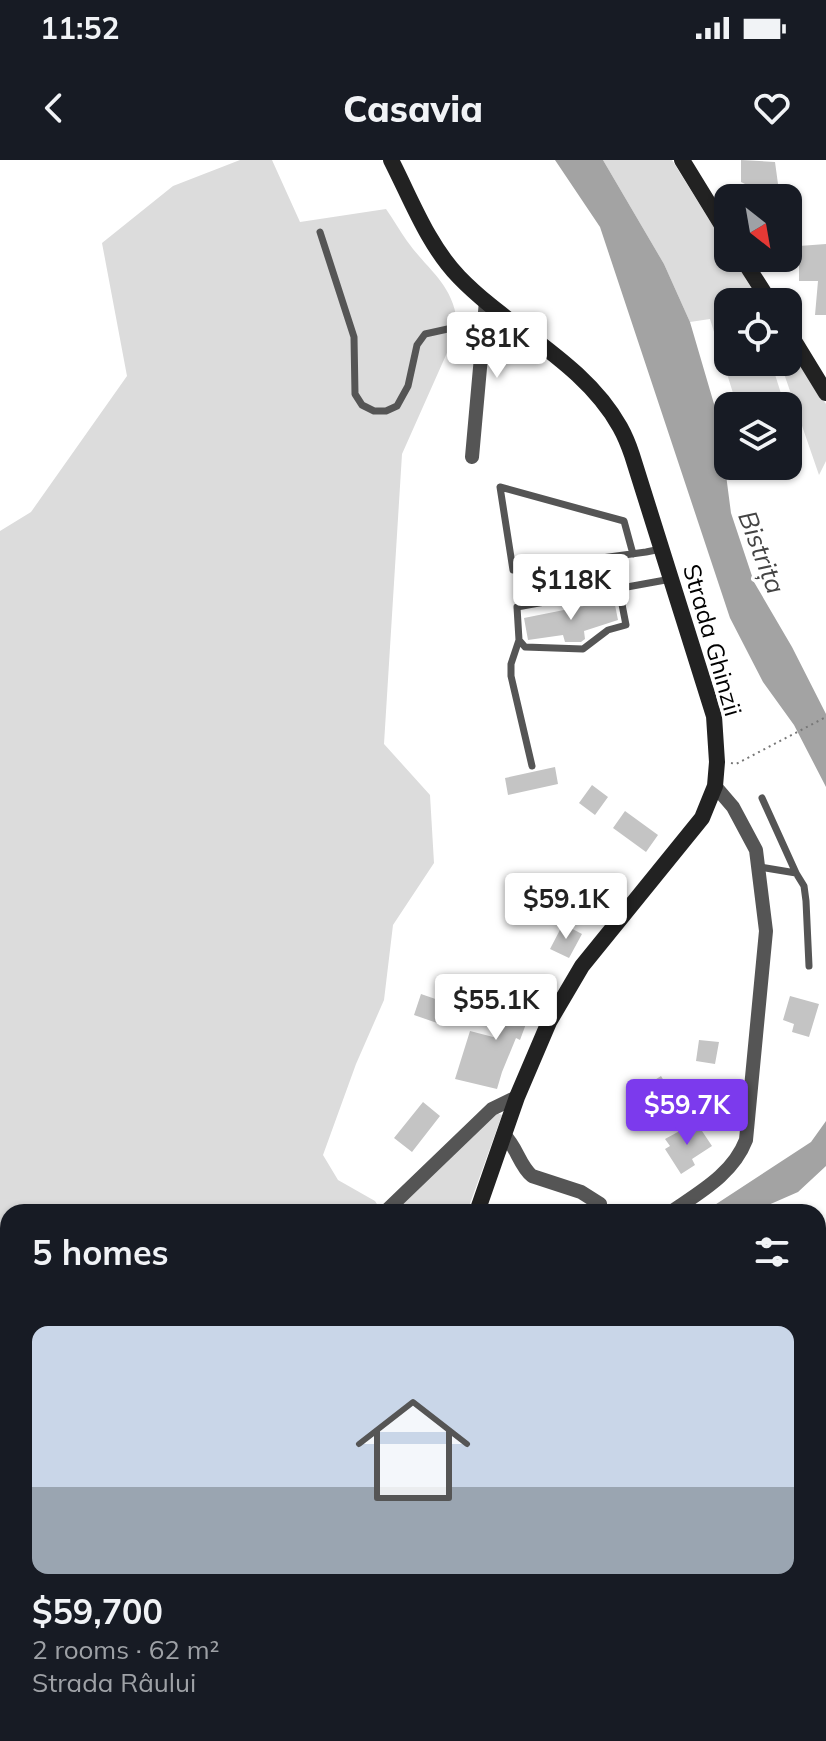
<!DOCTYPE html>
<html lang="en">
<head>
<meta charset="utf-8">
<style>
	:root { --surface:#171b24; --page:#242831; --text:#f1f3f6; --muted:#9ea1a6; --line:#363941; --accent:#7c3aed }
	body { margin:0; font-family:Mulish,sans-serif; background:var(--page); color:var(--text); height:100vh; display:flex; flex-direction:column; font-size:30px; white-space:nowrap }
	* { box-sizing:border-box; margin:0 }
	p { font-size:26px; color:var(--muted) }
	.icon { flex:none; width:44px; height:44px; fill:none; stroke:currentColor; stroke-width:2; stroke-linecap:round; stroke-linejoin:round }
	.map { position:relative; flex:1; overflow:hidden }
	.panel { position:absolute; left:0px; top:1044px; width:826px; height:538px; display:flex; flex-direction:column; background:var(--surface); border-radius:24px 24px 0 0; box-shadow:0 2px 6px #0004 }
	.panel>* { flex:none }
	.needle { width:52px; rotate:149deg }
	.buttons { position:absolute; left:714px; top:24px; display:grid; gap:16px }
	.buttons a { display:grid; place-items:center; width:88px; height:88px; border-radius:16px; background:var(--surface); box-shadow:0 2px 6px #0004; font-size:40px }
	.price { position:absolute; translate:-50% -68px; padding:0 18px; border-radius:8px; background:#fff; color:#222; font-size:26px; line-height:52px; filter:drop-shadow(0 2px 4px #0008) }
	.price::after { content:''; position:absolute; left:50%; top:48px; width:24px; height:18px; margin-left:-12px; background:inherit; clip-path:polygon(0 0,100% 0,50% 100%) }
	.price.on { background:var(--accent); color:#fff }
	ul { padding:0; list-style:none }
	li { display:grid; align-content:center; gap:16px; height:424px; padding:0 32px }
	li+li { border-top:2px solid var(--line) }
	li span { display:grid; place-items:center; height:248px; border-radius:16px; color:#555 }
	li>.icon { margin-inline-start:auto }
	span .icon { width:144px; height:144px; fill:#fffc; stroke-width:1 }
	li b { font-size:34px }
	h2 { display:flex; justify-content:space-between; align-items:center; height:96px; padding:0 32px; font-size:34px }
	.status { display:flex; justify-content:space-between; align-items:center; height:56px; padding:0 40px; background:var(--surface); direction:ltr }
	.status svg { height:22px; fill:currentColor }
	header { display:flex; justify-content:space-between; align-items:center; height:104px; padding:0 32px; background:var(--surface); font-size:36px; font-weight:800 }
	.map>svg:first-child { display:block }
	.green { fill:#dcdcdc }
	.water { fill:#a3a3a3 }
	.lines { fill:none; stroke-linecap:round; stroke-linejoin:round }
	.stream { stroke:#a3a3a3; stroke-width:4 }
	.building { fill:#c4c4c4 }
	.path { stroke:#777; stroke-width:2; stroke-dasharray:2 4; stroke-linecap:butt }
	.lane { stroke:#555; stroke-width:7 }
	.street { stroke:#555; stroke-width:14 }
	.secondary { stroke:#222; stroke-width:16 }
	.labels { text-anchor:middle; dominant-baseline:central; stroke-width:7; stroke-linejoin:round; paint-order:stroke }
	.street-label { font-size:24px; fill:#000; stroke:#fff }
	.water-label { font-size:26px; font-style:italic; fill:#444; stroke:#fff }
</style>
</head>
<body>
<div class="status"><b>11:52</b><svg viewBox="0 0 49 12"><path d="M0 12V9h3v3zM5 12V6h3v6zM10 12V3h3v9zM15 12V0h3v12zM26 1h20v11H26zM47 4h2v5h-2z"/></svg></div>
<header><svg class="icon" aria-label="back" viewBox="0 0 24 24"><path d="M15 5l-7 7 7 7"/></svg>Casavia<svg class="icon" aria-label="heart" viewBox="0 0 24 24"><path d="M12 20l-8-8c-3-5 5-10 8-4 3-6 11-1 8 4z"/></svg></header>
<div class="map">
<svg width="826" height="1581" viewBox="0 0 826 1581">
	<rect width="100%" height="100%" fill="#fff"/>
	<!-- green -->
	<path class="green" d="M240,0H272L300,62L386,49C393,59 400,71 407,81C431,114 454,124 458,168L402,294L384,584L430,635L434,703L393,765L384,840L356,904L323,995L338,1020L375,1041L382,1052H8V1510L0,1515V371L31,352L127,216L102,83L173,26Z
		M603,0H672L728,90V98H733L760,142H728V202H771L785,246H737L710,159L690,162L664,104Z
		M788,185L826,244V301L819,315L780,202H788Z
		M495,952L502,955L467,1052H394Z"/>
	<!-- water -->
	<path class="water" d="M555,0H603L664,104L690,162L719,261L731,353L754,422L792,487L826,554V627L794,565L763,522L730,458L600,67Z
		M826,961V1006L798,1032L752,1052H704L811,982Z"/>
	<g class="lines">
		<!-- stream -->
		<path class="stream" d="M282,1581V1574"/>
	</g>
	<!-- building -->
	<path class="building" d="M741,0L775,2L778,24L752,29L773,38H744L745,24L741,22Z
		M826,84V155H815L818,121H799V86Z
		M614,440L618,460L584,471L585,479L581,482H565L563,475L528,480L524,458Z
		M555,607L558,624L508,635L505,618Z
		M592,625L608,637L595,655L579,643Z
		M625,651L658,675L646,692L613,668Z
		M563,764L582,774L569,798L550,789Z
		M504,825L536,837L520,880L516,878L502,912L497,929L455,919L470,871L497,878L508,847L497,843Z
		M421,834L447,843L440,864L414,855Z
		M790,836L819,844L809,877L792,872L794,864L783,860Z
		M699,880L719,882L715,904L696,901Z
		M661,916L676,941L657,953L654,948L644,955L635,940L645,934L642,928Z
		M708,928L728,931L725,952L705,949Z
		M423,942L440,956L412,992L394,978Z
		M696,962L712,986L692,999L695,1005L681,1014L665,989L670,986L665,979Z"/>
	<g class="lines">
		<!-- path -->
		<path class="path" d="M731,603L736,604L826,557"/>
		<!-- lane -->
		<path class="lane" d="M320,72L354,177L355,234L362,245L374,251H386L397,246L408,226L417,185L425,174L484,161
			M633,394L624,361L500,327L513,410L646,392L661,389
			M619,429L626,465L608,470L583,489L525,487L519,480L517,447C568,438 619,428 671,419
			M519,480L511,504V516L532,606
			M762,638L796,713
			M760,707L796,713L804,726L806,741L809,806
			M818,1117L826,1125
			M818,1335L826,1337
			M818,1472L826,1475"/>
		<!-- street -->
		<path class="street" d="M472,297L486,141
			M504,975C517,987 519,1005 532,1016L581,1032L600,1044L599,1052
			M385,1052L492,949L517,937
			M671,1052C700,1032 733,1014 746,980L766,771L756,690L733,647L715,626"/>
		<!-- secondary -->
		<path class="secondary" d="M391,0C411,39 428,85 459,117C509,169 584,202 620,267C625,276 629,286 632,295L714,556L717,602L715,626L702,658L582,806L549,862L517,937L477,1052
			M682,0L728,75
			M742,98L770,142
			M788,171L826,233
			M100,1581L104,1574"/>
	</g>
	<g class="labels">
		<!-- street labels -->
		<g class="street-label">
			<text transform="translate(713 480) rotate(74)">Strada Ghinzii</text>
		</g>
		<!-- water labels -->
		<g class="water-label">
			<text transform="translate(762 392) rotate(69)">Bistrița</text>
		</g>
	</g>
</svg>
<div class="buttons">
<a><svg class="needle" viewBox="-14 -14 28 28"><path d="M0-13l5 13h-10z" fill="#e53935"/><path d="M0 13l5-13h-10z" fill="#9ea1a6"/></svg></a>
<a><svg class="icon" aria-label="locate" viewBox="0 0 24 24"><circle cx="12" cy="12" r="6"/><path d="M12 2v4M12 18v4M2 12h4M18 12h4"/></svg></a>
<a><svg class="icon" aria-label="layers" viewBox="0 0 24 24"><path d="M12 4l9 5-9 5-9-5zM3 14l9 5 9-5"/></svg></a>
</div>
<b class="price" style="left:497px;top:220px">$81K</b>
<b class="price" style="left:571px;top:462px">$118K</b>
<b class="price" style="left:566px;top:781px">$59.1K</b>
<b class="price" style="left:496px;top:882px">$55.1K</b>
<b class="price on" style="left:687px;top:987px">$59.7K</b>
<section class="panel">
<h2>5 homes<svg class="icon" aria-label="filters" viewBox="0 0 24 24"><path d="M4 7h16M4 17h16"/><circle cx="9" cy="7" r="2"/><circle cx="15" cy="17" r="2"/></svg></h2>
<ul>
<li><span style="background:linear-gradient(#c9d6e8 65%,#9aa5b1 0)"><svg class="icon" aria-label="home" viewBox="0 0 24 24"><path d="M3 11l9-7 9 7M6 9v11h12V9"/></svg></span><div><b>$59,700</b><p>2 rooms · 62 m²</p><p>Strada Râului</p></div></li>
</ul>
</section>
</div>
</body>
</html>
